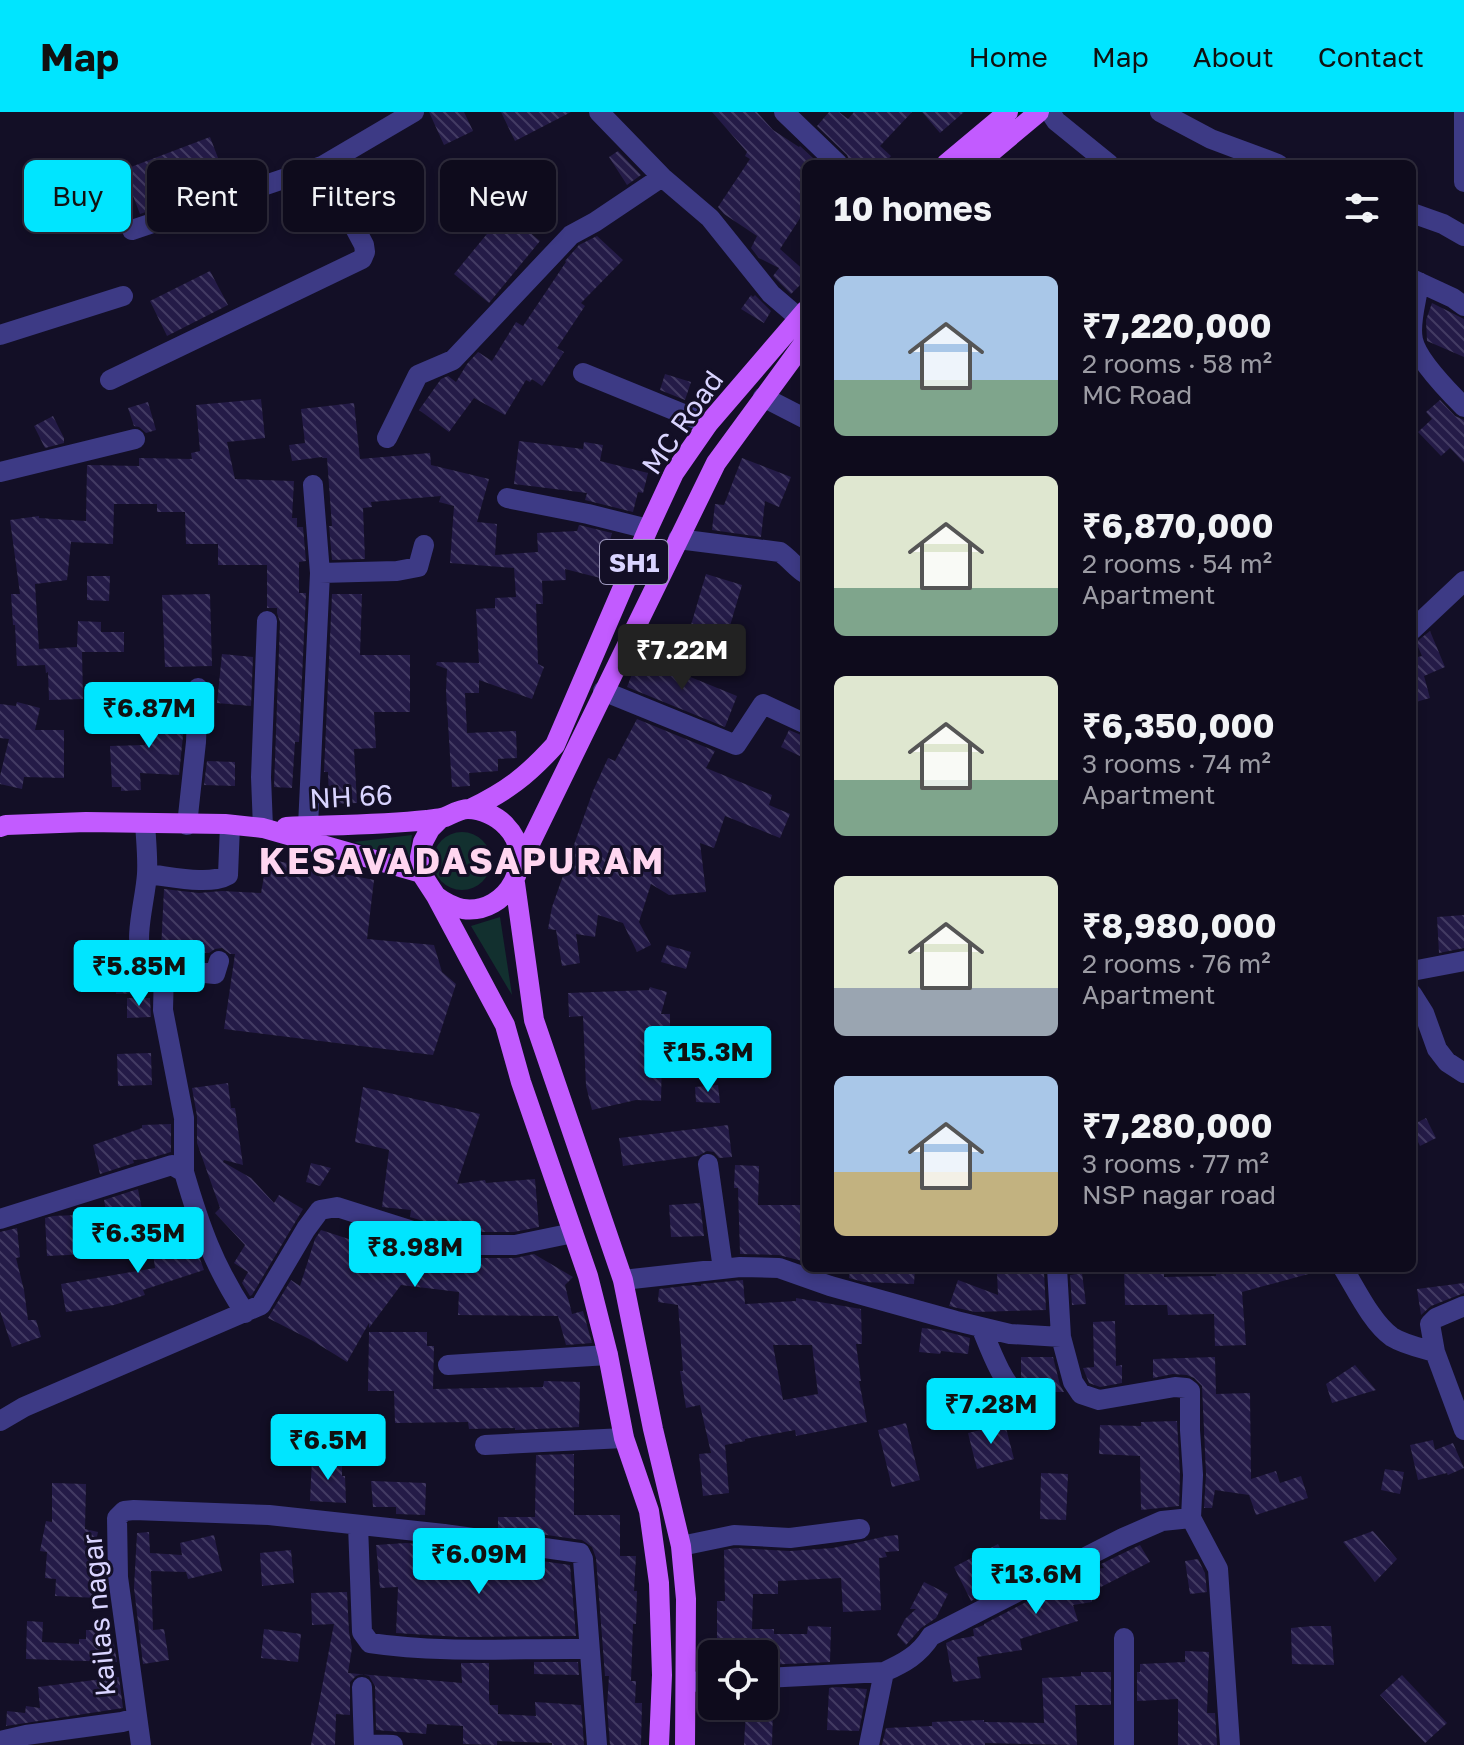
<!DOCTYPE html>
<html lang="en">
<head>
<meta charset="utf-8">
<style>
	:root { --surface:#0e0b1c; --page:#1c1929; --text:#f1f3f6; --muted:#9b9ba3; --line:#2e2b3b; --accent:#00e5ff }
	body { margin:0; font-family:"Golos Text",sans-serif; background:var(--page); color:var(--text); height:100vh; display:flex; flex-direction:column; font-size:30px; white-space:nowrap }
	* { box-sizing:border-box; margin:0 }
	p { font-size:26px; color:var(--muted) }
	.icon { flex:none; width:44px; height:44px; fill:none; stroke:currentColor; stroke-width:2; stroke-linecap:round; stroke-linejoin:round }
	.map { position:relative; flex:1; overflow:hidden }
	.drawer { position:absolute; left:802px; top:48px; width:614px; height:1112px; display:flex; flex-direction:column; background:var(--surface); border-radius:12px; box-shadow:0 4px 12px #0003,0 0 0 2px var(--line) }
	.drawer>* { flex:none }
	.top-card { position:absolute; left:24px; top:48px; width:658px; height:72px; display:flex; gap:16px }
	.buttons { position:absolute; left:698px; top:1528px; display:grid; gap:16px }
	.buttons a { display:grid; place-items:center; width:80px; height:80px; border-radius:12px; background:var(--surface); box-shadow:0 4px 12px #0003,0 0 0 2px var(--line); font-size:40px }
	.price { position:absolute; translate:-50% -68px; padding:0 18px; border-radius:8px; background:var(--accent); color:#111; font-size:26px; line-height:52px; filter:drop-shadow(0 2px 4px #0008) }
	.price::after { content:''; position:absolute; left:50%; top:48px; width:24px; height:18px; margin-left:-12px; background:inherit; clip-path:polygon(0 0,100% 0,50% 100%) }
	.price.active { background:#222; color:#fff }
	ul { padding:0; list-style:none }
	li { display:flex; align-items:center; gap:24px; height:200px; padding:0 32px }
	li span { display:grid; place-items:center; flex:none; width:224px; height:160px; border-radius:12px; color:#555 }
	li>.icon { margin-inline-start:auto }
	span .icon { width:96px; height:96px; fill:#fffc; stroke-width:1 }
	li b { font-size:34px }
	h2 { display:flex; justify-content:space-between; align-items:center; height:96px; padding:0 32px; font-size:34px }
	.tag { padding:0 28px; border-radius:12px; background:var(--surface); box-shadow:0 4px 12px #0003,0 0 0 2px var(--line); font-size:28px; line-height:72px }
	.tag.active { background:var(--accent); color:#111 }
	header { display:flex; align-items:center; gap:48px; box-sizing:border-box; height:112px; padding:0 40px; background:var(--accent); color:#111 }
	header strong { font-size:38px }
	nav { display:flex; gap:44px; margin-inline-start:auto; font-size:28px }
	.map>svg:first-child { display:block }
	.green { fill:#12302f }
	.building { fill:url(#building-back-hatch); fill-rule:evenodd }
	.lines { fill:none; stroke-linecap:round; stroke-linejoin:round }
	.minor { stroke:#3d3a85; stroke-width:20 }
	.major { stroke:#c25bff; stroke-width:20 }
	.labels { text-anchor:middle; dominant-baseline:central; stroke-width:6; stroke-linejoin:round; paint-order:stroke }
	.shield { fill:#130f26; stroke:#9e99be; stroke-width:2 }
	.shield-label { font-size:26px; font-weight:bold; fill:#d9d4ff }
	.street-label { font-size:28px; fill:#d9d4ff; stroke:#130f26 }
	.district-label { font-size:36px; font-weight:bold; letter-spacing:2px; fill:#ffd6f0; stroke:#130f26 }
</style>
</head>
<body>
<header>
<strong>Map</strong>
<nav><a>Home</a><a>Map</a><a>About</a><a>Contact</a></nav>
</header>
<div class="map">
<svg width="1464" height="1633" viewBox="0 0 1464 1633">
	<defs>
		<pattern id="building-back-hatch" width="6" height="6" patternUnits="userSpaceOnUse" patternTransform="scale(2)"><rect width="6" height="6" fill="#241b47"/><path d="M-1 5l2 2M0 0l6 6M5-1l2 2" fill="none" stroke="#433b63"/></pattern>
	</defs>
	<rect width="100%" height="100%" fill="#130f26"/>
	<!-- green -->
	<path class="green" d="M433 749a29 29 0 1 1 58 0a29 29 0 1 1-58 0Z
		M412,723L409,749L354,730Z
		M500,805L512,883L471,814Z"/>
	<!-- building -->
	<path class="building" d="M429,0H464L473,19L444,33Z
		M501,0H571L515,29Z
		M712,0H757L773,18L799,35L800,34L819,52H806V97L780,137L806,160V170L804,169L791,182L773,164L779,156L759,146L751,136L757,124L724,102L718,95L750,47L745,44L747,40Z
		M829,0H839L848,7L854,0H912L880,34L891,44L884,52H851L847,43L817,14Z
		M922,0H964L940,21Z
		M210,25L228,72L140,102L123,58Z
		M618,39L641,63L627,73L609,45Z
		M361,49L391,114L373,122L339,59Z
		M505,100L540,129L489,191L454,162Z
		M597,124L623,148L581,191L585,194L557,236L564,240L542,274L532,267L530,270L526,268L505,303L474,286L449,320L419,298L441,267L448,264L456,270L467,252L478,240L492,249L516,210L523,214L566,150L565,149L579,133Z
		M210,159L228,193L167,224L150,189Z
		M751,183L753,185L755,183L771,199L764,211L741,197Z
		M1432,191L1464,207V245L1427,229L1426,208Z
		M665,262L691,270L685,288L660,278Z
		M261,287L265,326L227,330L235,367L294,369L292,406H297V415H303L306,449L299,450V481H306L299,630H295L292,676L274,675L280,510L277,501V496H267V453H218V432H186L185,400H157V392H114L113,432L71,430L67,468L35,472L39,537L77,535L78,509L101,510V520H124V540H82L83,587L49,588L48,560L46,561L45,553L17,554L15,513H13L11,482H20L10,408L39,404V406L86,409L87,353L139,354V346L192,347L191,341L200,339L196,293Z
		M1440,288L1455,304L1464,308V351L1450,336L1441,344L1418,320L1432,307L1426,300Z
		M148,290L156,318L146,321L139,315L134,314L128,296Z
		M354,291L360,347L430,341L431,353L489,367L477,410L497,412L495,443L538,440L537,421L577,419L579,413L612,421L600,466L565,457L566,468L542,469L543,492H536L538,552L544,555L532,587L479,568V581H465L467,621L516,619L517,646L498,647V659L469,661L470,674L452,675L446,580L447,557L436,553L437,550L479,551L476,497L495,496V486L516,485L514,456L450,451L454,394L439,390L441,384L371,390L372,395L363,396L365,447L332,448L329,414H332L327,346H323L322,345L292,349L289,333L305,331L301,297Z
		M53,304L64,326V331L45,336L34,314Z
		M519,329L583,337L584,330L603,333L600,349L648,361L643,381L638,380L633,400L585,388L587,381L514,372Z
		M742,346L791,365L779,395L765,389L761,425L712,418L715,392L724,393Z
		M706,462L742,473L727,524L691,513Z
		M87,464H110L109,489L87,488Z
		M210,482L212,554L165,555L162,483Z
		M332,482H362L360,543H410V600H374L376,636L354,637L357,691L329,692L328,660H324Z
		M1430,519L1445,555L1424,564L1430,586L1412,591V539H1416L1418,545L1422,544L1416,530Z
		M222,542L253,545L251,594L217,591Z
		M639,544L737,584L725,615L627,575Z
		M17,590L40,596L35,618H64V666L24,665L22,677L0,672V664L9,627L0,626V592L16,594Z
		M147,590L173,591L172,612L184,614L179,663L140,661L141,678L121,679V675H112L110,634L145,633Z
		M637,607L715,639L706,656L772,683L769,693L790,702L780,726L725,704L714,736L700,731L706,780L669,783L651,772L639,810L651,833L637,840L623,811L598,803L595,825L576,822L580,851L562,854L556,818L548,817L552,795L593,679L608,646L615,649Z
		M789,618L806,625V647L781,635Z
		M207,649L235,650V674L204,673Z
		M267,747L374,768L367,827L434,833L442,860L456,872L433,943L224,917L235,842H230L222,836L215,837L209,841L161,838L164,777L199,781L222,779L261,781Z
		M1464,803V836L1439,841L1437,805Z
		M667,833L691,840L686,857L661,850Z
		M137,863L138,881L116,882L115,864Z
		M650,875L667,880L661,902H670V921L678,920V944L662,945L661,989L636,988L592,998L586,974L583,904L569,905L568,881L649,878Z
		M127,886H150L151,905L127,906Z
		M151,941L152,973L118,974L117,942Z
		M228,971L231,996H235L243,1053L224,1048L223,1050L251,1066L274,1091L279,1083L303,1097L252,1183L250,1184L242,1171L248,1160L234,1151L245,1133L215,1101L220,1096L197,1031V1004L192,976Z
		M718,973L720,991L696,990L695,975Z
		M363,975L480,1002L457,1072L485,1068L486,1071L535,1067L539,1115L514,1120H459L410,1105L411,1098L382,1095L389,1038L355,1030Z
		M1426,1006L1436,1026L1420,1034L1412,1018V1013Z
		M171,1012V1040L147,1047L133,1048L134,1051L100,1062L93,1033L142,1016V1013Z
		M728,1013L732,1045L719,1046L714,1040L707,1039L698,1044L623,1054L619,1026Z
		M311,1051L331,1056L320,1074L306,1070Z
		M735,1053L759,1054L758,1093H806V1150L779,1143L740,1142L738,1076H734Z
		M138,1077L150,1139L47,1144L45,1106L53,1104L76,1103L77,1120L109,1115L104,1088Z
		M700,1091L704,1124L671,1125L669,1093Z
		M188,1114L204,1158L143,1178L145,1183L114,1193L66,1200L61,1172L155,1156L151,1126Z
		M17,1116L20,1145L16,1146L24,1178L28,1208H36L41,1225L12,1235L0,1199V1120Z
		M321,1118L364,1132L366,1125L407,1135V1131L457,1146H515L534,1142L573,1165L565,1173L572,1202L583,1199L592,1231L566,1233L558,1204L458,1203L459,1180L401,1173L369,1216V1211L347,1250L313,1229L268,1206L291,1168L300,1174L315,1127Z
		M850,1156H915L914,1172L864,1170L849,1166Z
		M1124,1156H1164V1165L1216,1164V1156H1311L1312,1161L1242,1180L1246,1233L1215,1234L1214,1202L1168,1203L1167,1193H1125Z
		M1044,1160L1046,1198L975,1200L949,1194L958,1168L998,1183L997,1161Z
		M1082,1161L1086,1192L1072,1193L1070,1163Z
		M743,1168L745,1192L796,1189V1186L861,1197L862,1232H856L861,1269H859L867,1310L796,1324L795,1318L745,1327V1329L725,1333L729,1381L703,1384L699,1342L711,1341L700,1293L686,1296L680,1259H683L678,1193L658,1190L659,1177L693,1173L701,1174V1172ZM773,1233H812L818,1282L783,1288Z
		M1464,1171V1181L1431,1194L1421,1203L1417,1177Z
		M1115,1209L1116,1254L1122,1253V1271L1100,1275L1089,1271L1083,1256L1094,1255L1093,1210Z
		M922,1216L940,1218L970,1226L968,1242L941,1239L940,1242L919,1240Z
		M369,1220H427V1234H434L433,1277L543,1275L544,1269L580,1270L579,1315L515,1318V1316L469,1317L468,1310L395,1311L394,1279H368Z
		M1021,1245H1053L1060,1273L1064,1280H1033V1267H1021Z
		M1215,1245L1216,1282L1250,1281L1251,1367L1276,1359L1280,1371L1301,1364L1308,1386L1256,1403L1249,1383L1215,1378L1212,1396H1204L1206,1362L1202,1274L1194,1266L1187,1263L1173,1262L1153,1266V1247Z
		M1355,1253L1376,1278L1332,1291L1326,1272Z
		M1177,1309L1180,1363L1179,1394L1141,1398L1140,1344L1099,1342L1100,1313L1141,1314V1310Z
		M906,1311L920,1368L892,1375L878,1318Z
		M1005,1312L1014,1347L977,1357L968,1321Z
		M1433,1328L1435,1338L1453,1331L1464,1356L1448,1363L1447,1361L1418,1368L1410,1333Z
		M574,1342V1403H620V1444H636L634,1479H637L636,1512H633L631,1569H636L635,1591H642L641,1633H610L607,1594L609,1564H605L596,1446L592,1435L582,1428L498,1416V1405H535L536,1343Z
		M312,1347L342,1348V1364H345L346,1391L310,1389Z
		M1385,1357L1404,1360L1400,1382L1381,1378Z
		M1041,1361L1068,1362L1066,1408L1040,1407Z
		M371,1369L426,1371L425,1403L396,1402V1395H373Z
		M52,1371L86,1372L85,1417L98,1420L90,1457H99L98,1486L55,1484L56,1467L45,1466L47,1440L40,1439L46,1409L52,1410Z
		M1373,1419L1397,1447L1375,1470L1343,1430Z
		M149,1420L150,1441L182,1443L180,1431L214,1423L222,1459L188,1467L186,1460L151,1459L153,1518L164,1517L169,1548L143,1552L134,1476L137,1421Z
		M898,1423L899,1439L885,1440L887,1445L879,1446L881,1498L843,1500L841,1466L778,1469V1482H753L752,1517H774V1522H807L808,1514L831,1515L830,1550L764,1553V1542H721V1538H717V1489H725L724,1438L735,1436L790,1439L833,1436L887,1424Z
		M406,1431L417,1432L419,1461L474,1463L478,1440L570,1453L576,1524L460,1525L396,1521L398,1475L380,1476L376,1433Z
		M998,1432L1016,1466L971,1489L954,1455Z
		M1140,1433L1150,1450L1091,1480L1092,1490L1073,1493L1078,1509L1020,1527L1022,1538L977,1545L981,1566L953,1570L946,1531L953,1528L974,1524L973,1517L984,1513V1512L1057,1474L1072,1470L1071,1467L1088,1458L1104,1456L1101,1452Z
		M291,1438L294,1471L262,1474L260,1441Z
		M1198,1447L1205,1461L1207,1480L1190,1482L1185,1449Z
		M924,1470L948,1482L936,1506L921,1516L906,1533L897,1523L905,1507L916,1497H910Z
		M347,1480L349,1520L352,1536L348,1561L462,1571L461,1551H489V1587L490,1593H498V1602L536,1604L535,1590L581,1593L584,1633H552V1631L497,1629V1633L463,1632V1614L427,1612L426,1622L376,1618L375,1574L369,1564L362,1562L356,1564L350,1570V1603L336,1602L335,1633H311L334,1512L312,1513L311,1481Z
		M27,1509L43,1510L42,1530L79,1532V1527H86V1518L112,1519L117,1550L26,1547Z
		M1313,1514H1331L1334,1553L1292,1552L1291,1516Z
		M264,1517L301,1522L298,1550L261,1546Z
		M1185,1539L1209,1540L1207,1601H1215L1217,1633H1178V1587L1137,1589V1560H1140V1552L1185,1550Z
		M534,1550H578L579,1563L534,1562Z
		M1081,1560H1111V1593H1075L1077,1633L985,1631V1633H882L886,1616L932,1614V1610L984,1608V1610L1044,1611L1042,1566L1081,1564Z
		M1402,1563L1447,1611L1425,1631L1380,1583Z
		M119,1565L123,1596L6,1614L7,1599L25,1601L26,1594L40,1596L38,1575Z
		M836,1575L867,1577L859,1619L827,1618L829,1576Z
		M746,1596L773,1597L772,1633H744Z"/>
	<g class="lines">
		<!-- minor -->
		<path class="minor" d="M599,0L662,65L710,106L771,182L806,212
			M784,0L838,52
			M1050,0L1056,9L1109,52
			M1160,0L1211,27L1278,52
			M1464,0V70
			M1412,101L1443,112L1464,124
			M132,118L322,54L414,0
			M1412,167L1453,186L1464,194
			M1419,170C1417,188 1409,211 1413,228C1417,247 1450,281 1464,295
			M0,223L123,184
			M583,261L708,312
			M110,268L362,147L365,140L364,133L322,54
			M763,285L806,307
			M387,326L418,263L453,248L571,123L595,110L662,65
			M0,360L135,327
			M507,386L588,402L648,417
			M678,427L780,440C790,447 796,456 806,462
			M320,461L397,459L418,455L424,433
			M1412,518L1464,469
			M603,579L736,633L763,592L806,612
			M145,711C146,728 148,746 147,762C145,791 133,824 143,851L164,857L215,862L219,849
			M187,713L196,630L198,576
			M308,714L320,461L313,373
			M263,716L261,665L267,509
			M147,762C169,764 209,774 228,763L230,713
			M164,857L163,898L184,1006V1060
			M1412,859L1464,849
			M1412,882L1424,901L1437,937L1447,950L1464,961
			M708,1052L723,1157
			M0,1107L172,1053L184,1060C200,1115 214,1154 245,1201
			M1343,1156C1356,1177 1372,1211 1392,1225C1405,1233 1421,1236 1435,1240L1464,1318
			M623,1168L740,1155L779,1156L830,1174L956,1209L1010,1222L1061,1225L1057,1156
			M981,1215C992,1242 1002,1270 1023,1290
			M1061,1225L1073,1270L1081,1282L1099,1288L1175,1275L1186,1276L1190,1279V1318L1193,1363L1191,1406L1218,1457L1230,1633
			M1435,1240L1430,1212L1436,1206L1464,1194
			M448,1253L608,1243
			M0,1309L24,1295L261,1193L306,1117L320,1098L337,1095L457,1133H515L573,1121
			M485,1333L624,1326
			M358,1413L362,1520L370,1531C443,1542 516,1536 589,1537
			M681,1434L734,1423L790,1426L860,1417
			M1124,1526V1633
			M884,1560C904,1551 919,1543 931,1524L1123,1426L1162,1409L1191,1406
			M764,1566L884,1560L869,1633
			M687,1570L712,1569
			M362,1575L364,1633
			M0,1629L26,1623L122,1610L137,1606
			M364,1632L393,1633
			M141,1633L118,1465L117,1406L124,1399L134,1398L269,1403L444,1422L580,1441L583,1447L597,1633"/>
		<!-- major -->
		<path class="major" d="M946,52L1008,0
			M977,52L1039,0
			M470,697C507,679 527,664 555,633L648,417L674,361L708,312L806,198
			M441,706L430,717L423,730L420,745L421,761L436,784L505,913L521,970L588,1164L608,1243L624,1326L649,1399L659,1471L662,1563L659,1633
			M0,715L6,713L86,710L225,712L263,716L421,761
			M286,715C333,713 380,713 427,708C433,707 439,707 445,705C452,702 460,697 468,697C481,697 497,704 506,714C538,746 508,803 463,797C453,795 444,790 436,784
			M520,752L716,351L806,228
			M515,771L534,908L623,1168L653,1317L681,1434L686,1487L685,1633"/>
	</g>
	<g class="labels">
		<!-- shield labels -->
		<rect class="shield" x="600" y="428" width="68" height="44" rx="6"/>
		<g class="shield-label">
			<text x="634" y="450">SH1</text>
		</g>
		<!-- street labels -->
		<g class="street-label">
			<text transform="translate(682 310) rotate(-55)">MC Road</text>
			<text transform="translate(351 684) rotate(-3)">NH 66</text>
			<text transform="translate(98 1503) rotate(-95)">kailas nagar</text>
		</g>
		<!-- district labels -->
		<g class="district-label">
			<text x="462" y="748">KESAVADASAPURAM</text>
		</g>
	</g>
</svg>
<div class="buttons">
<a><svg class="icon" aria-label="locate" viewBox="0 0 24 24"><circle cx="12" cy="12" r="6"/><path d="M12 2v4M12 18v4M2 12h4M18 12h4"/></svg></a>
</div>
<b class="price active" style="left:682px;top:580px">₹7.22M</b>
<b class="price" style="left:149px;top:638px">₹6.87M</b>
<b class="price" style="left:139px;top:896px">₹5.85M</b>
<b class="price" style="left:708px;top:982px">₹15.3M</b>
<b class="price" style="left:138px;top:1163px">₹6.35M</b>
<b class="price" style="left:415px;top:1177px">₹8.98M</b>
<b class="price" style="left:991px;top:1334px">₹7.28M</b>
<b class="price" style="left:328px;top:1370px">₹6.5M</b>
<b class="price" style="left:479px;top:1484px">₹6.09M</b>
<b class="price" style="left:1036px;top:1504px">₹13.6M</b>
<div class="top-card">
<a class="tag active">Buy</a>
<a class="tag">Rent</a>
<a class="tag">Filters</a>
<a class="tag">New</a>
</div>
<section class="drawer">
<h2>10 homes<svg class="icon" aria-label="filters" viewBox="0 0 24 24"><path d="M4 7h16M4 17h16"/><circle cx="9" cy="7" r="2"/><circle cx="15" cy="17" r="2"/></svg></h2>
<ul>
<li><span style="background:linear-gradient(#a9c7e8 65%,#7fa58c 0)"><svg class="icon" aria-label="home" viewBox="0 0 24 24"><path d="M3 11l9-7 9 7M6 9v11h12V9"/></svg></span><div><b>₹7,220,000</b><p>2 rooms · 58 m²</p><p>MC Road</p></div></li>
<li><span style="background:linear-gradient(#dfe7d0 70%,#7fa58c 0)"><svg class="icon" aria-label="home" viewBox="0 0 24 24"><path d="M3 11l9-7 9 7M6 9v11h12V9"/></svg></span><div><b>₹6,870,000</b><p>2 rooms · 54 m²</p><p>Apartment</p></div></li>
<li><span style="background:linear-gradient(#dfe7d0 65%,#7fa58c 0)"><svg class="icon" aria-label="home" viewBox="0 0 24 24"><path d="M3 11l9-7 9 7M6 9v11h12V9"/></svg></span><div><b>₹6,350,000</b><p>3 rooms · 74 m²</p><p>Apartment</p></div></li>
<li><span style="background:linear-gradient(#dfe7d0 70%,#9aa5b1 0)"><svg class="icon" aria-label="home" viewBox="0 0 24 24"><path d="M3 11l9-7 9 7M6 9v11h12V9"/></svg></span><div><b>₹8,980,000</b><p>2 rooms · 76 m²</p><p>Apartment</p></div></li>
<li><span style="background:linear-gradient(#a9c7e8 60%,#c2b280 0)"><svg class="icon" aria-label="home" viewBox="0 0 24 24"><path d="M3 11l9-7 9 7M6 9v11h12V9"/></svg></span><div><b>₹7,280,000</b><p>3 rooms · 77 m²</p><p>NSP nagar road</p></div></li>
</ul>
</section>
</div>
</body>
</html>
